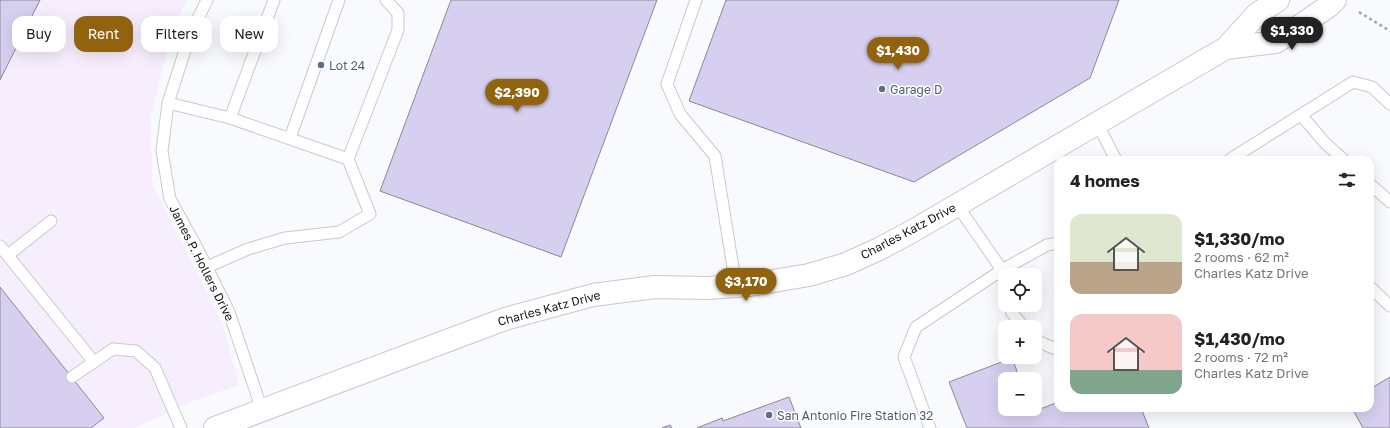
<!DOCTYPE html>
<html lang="en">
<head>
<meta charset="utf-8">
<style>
	:root { --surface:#fff; --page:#f6f6f6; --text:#222; --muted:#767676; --accent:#92630f }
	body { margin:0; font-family:"Golos Text",sans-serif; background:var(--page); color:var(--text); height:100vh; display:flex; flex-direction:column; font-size:15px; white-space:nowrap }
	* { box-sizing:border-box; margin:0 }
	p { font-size:13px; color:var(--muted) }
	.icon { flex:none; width:22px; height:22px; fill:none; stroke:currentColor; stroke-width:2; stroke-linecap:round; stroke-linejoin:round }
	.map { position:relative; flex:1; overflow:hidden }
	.panel { position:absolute; left:1054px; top:156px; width:320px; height:256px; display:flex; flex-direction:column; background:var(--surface); border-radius:12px; box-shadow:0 4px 16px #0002 }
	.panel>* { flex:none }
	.top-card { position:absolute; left:12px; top:16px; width:380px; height:36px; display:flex; gap:8px }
	.controls { position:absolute; left:998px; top:268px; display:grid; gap:8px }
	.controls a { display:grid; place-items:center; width:44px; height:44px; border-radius:8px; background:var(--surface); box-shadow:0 4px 16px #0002; font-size:20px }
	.price { position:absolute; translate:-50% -34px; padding:0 9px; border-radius:14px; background:var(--accent); color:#fff; font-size:13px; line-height:26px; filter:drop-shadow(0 1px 2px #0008) }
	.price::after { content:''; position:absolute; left:50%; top:24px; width:12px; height:9px; margin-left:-6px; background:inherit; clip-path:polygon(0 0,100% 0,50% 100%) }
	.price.active { background:#222; color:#fff }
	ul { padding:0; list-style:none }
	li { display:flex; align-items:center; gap:12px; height:100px; padding:0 16px }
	li span { display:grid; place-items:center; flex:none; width:112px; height:80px; border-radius:12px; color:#555 }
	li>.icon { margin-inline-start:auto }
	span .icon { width:48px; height:48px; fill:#fffc; stroke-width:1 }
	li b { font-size:17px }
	h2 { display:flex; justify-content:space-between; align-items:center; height:48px; padding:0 16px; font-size:17px }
	.chip { padding:0 14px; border-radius:12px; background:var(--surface); box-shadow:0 4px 16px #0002; font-size:14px; line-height:36px }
	.chip.active { background:var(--accent); color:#fff }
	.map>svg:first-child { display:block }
	.medical { fill:#f6edfd }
	.building { fill:#d7cff0; stroke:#8a898e }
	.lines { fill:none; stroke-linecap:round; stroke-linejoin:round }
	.service-casing { stroke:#c8c9ce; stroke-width:13 }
	.tertiary-casing { stroke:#c8c9ce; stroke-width:24 }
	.path { stroke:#a3a4a7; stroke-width:2.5; stroke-dasharray:3 3; stroke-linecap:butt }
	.service { stroke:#fff; stroke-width:11 }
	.tertiary { stroke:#fff; stroke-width:22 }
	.service-dot { fill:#5c6f8a; stroke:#fff; stroke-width:1.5 }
	.labels { text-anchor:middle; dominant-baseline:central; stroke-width:3; stroke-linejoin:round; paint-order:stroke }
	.service-label { font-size:12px; fill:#4e5e75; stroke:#fff; text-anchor:start }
	.street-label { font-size:12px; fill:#161618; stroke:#fff }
</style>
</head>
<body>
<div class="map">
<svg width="1390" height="428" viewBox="0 0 1390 428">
	<rect width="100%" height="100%" fill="#f9fafe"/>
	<!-- medical -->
	<path class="medical" d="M0,0H188L173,26L151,117L152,183L222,322L239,385L193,401L135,428H0Z"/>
	<!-- building -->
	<path class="building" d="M0,0H40L0,80Z
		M451,0H657L561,257L380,191Z
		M726,0H1119L1090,78L914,182L689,101Z
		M0,287L104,418L91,428H0Z
		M1012,358L1020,379H1005V409H1032L1033,412L1058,402V408H1141L1149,428H967L949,382Z
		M1390,377V428H1363L1352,408H1370V389Z
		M789,397L801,428H697L722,418L723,421Z
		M670,425L672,428H662Z"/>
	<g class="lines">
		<!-- service casing -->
		<g class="service-casing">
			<path id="service" d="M207,0L190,35L168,103L162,151L170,199L197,248L229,312L262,410
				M696,0L667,84L680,114L715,156L736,286
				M168,103L230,118L348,159
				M1301,115L1325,143L1344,160
				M230,118L274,0
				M1097,123L1116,160
				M290,138L339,0
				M1229,160L1353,82L1372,87L1390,104
				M1370,184L1390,202
				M957,205L1002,270L1005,285
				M0,246L94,362
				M8,255L51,221
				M207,267L248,249L285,238L339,232L370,214L348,159L398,30V13L386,0
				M1370,287L1390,306
				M1010,305L1012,313L1024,327
				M1035,340L1053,348L1058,347
				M72,377L113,349L136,351L155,368L181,428
				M930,428L904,357L916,327L1002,270L1047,245L1058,243"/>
		</g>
		<!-- tertiary casing -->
		<g class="tertiary-casing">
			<path id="tertiary" d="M1226,48L1276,42L1329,6L1335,0
				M215,428L505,319L593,295L655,287L707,288L750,285L809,275L846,264L879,249L911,232L1226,48L1257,14L1278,0"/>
		</g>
		<!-- path -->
		<path class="path" d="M1359,12L1390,31"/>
		<!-- service -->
		<use href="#service" class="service"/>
		<!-- tertiary -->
		<use href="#tertiary" class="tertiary"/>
	</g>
	<!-- markers -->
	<g class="service-dot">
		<circle cx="321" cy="65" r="4"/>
		<circle cx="882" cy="89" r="4"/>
		<circle cx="769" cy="415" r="4"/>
	</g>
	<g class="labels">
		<!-- service labels -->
		<g class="service-label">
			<text x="329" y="65">Lot 24</text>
			<text x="890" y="89">Garage D</text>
			<text x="777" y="415">San Antonio Fire Station 32</text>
		</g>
		<!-- street labels -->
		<g class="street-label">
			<text transform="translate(908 231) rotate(-28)">Charles Katz Drive</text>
			<text transform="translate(202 263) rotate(63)">James P. Hollers Drive</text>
			<text transform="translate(549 308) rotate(-15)">Charles Katz Drive</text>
		</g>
	</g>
</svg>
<div class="controls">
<a><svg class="icon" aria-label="locate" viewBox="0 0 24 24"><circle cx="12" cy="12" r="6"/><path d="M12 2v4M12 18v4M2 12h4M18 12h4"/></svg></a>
<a>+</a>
<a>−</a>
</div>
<b class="price active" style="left:1292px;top:51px">$1,330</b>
<b class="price" style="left:898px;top:71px">$1,430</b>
<b class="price" style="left:517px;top:113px">$2,390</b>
<b class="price" style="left:746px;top:302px">$3,170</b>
<div class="top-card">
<a class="chip">Buy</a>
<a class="chip active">Rent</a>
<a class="chip">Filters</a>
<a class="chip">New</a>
</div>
<section class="panel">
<h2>4 homes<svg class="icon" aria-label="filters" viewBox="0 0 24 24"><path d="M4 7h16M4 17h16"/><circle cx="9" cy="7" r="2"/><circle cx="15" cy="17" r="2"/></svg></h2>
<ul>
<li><span style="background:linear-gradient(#dfe7d0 60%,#b9a48a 0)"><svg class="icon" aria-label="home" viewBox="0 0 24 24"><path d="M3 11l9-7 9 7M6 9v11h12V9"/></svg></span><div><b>$1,330/mo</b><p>2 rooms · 62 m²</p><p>Charles Katz Drive</p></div></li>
<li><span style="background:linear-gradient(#f6c9c9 70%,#7fa58c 0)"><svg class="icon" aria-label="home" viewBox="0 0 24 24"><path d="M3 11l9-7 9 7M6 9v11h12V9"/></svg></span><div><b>$1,430/mo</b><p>2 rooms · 72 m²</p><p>Charles Katz Drive</p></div></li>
</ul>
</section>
</div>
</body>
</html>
